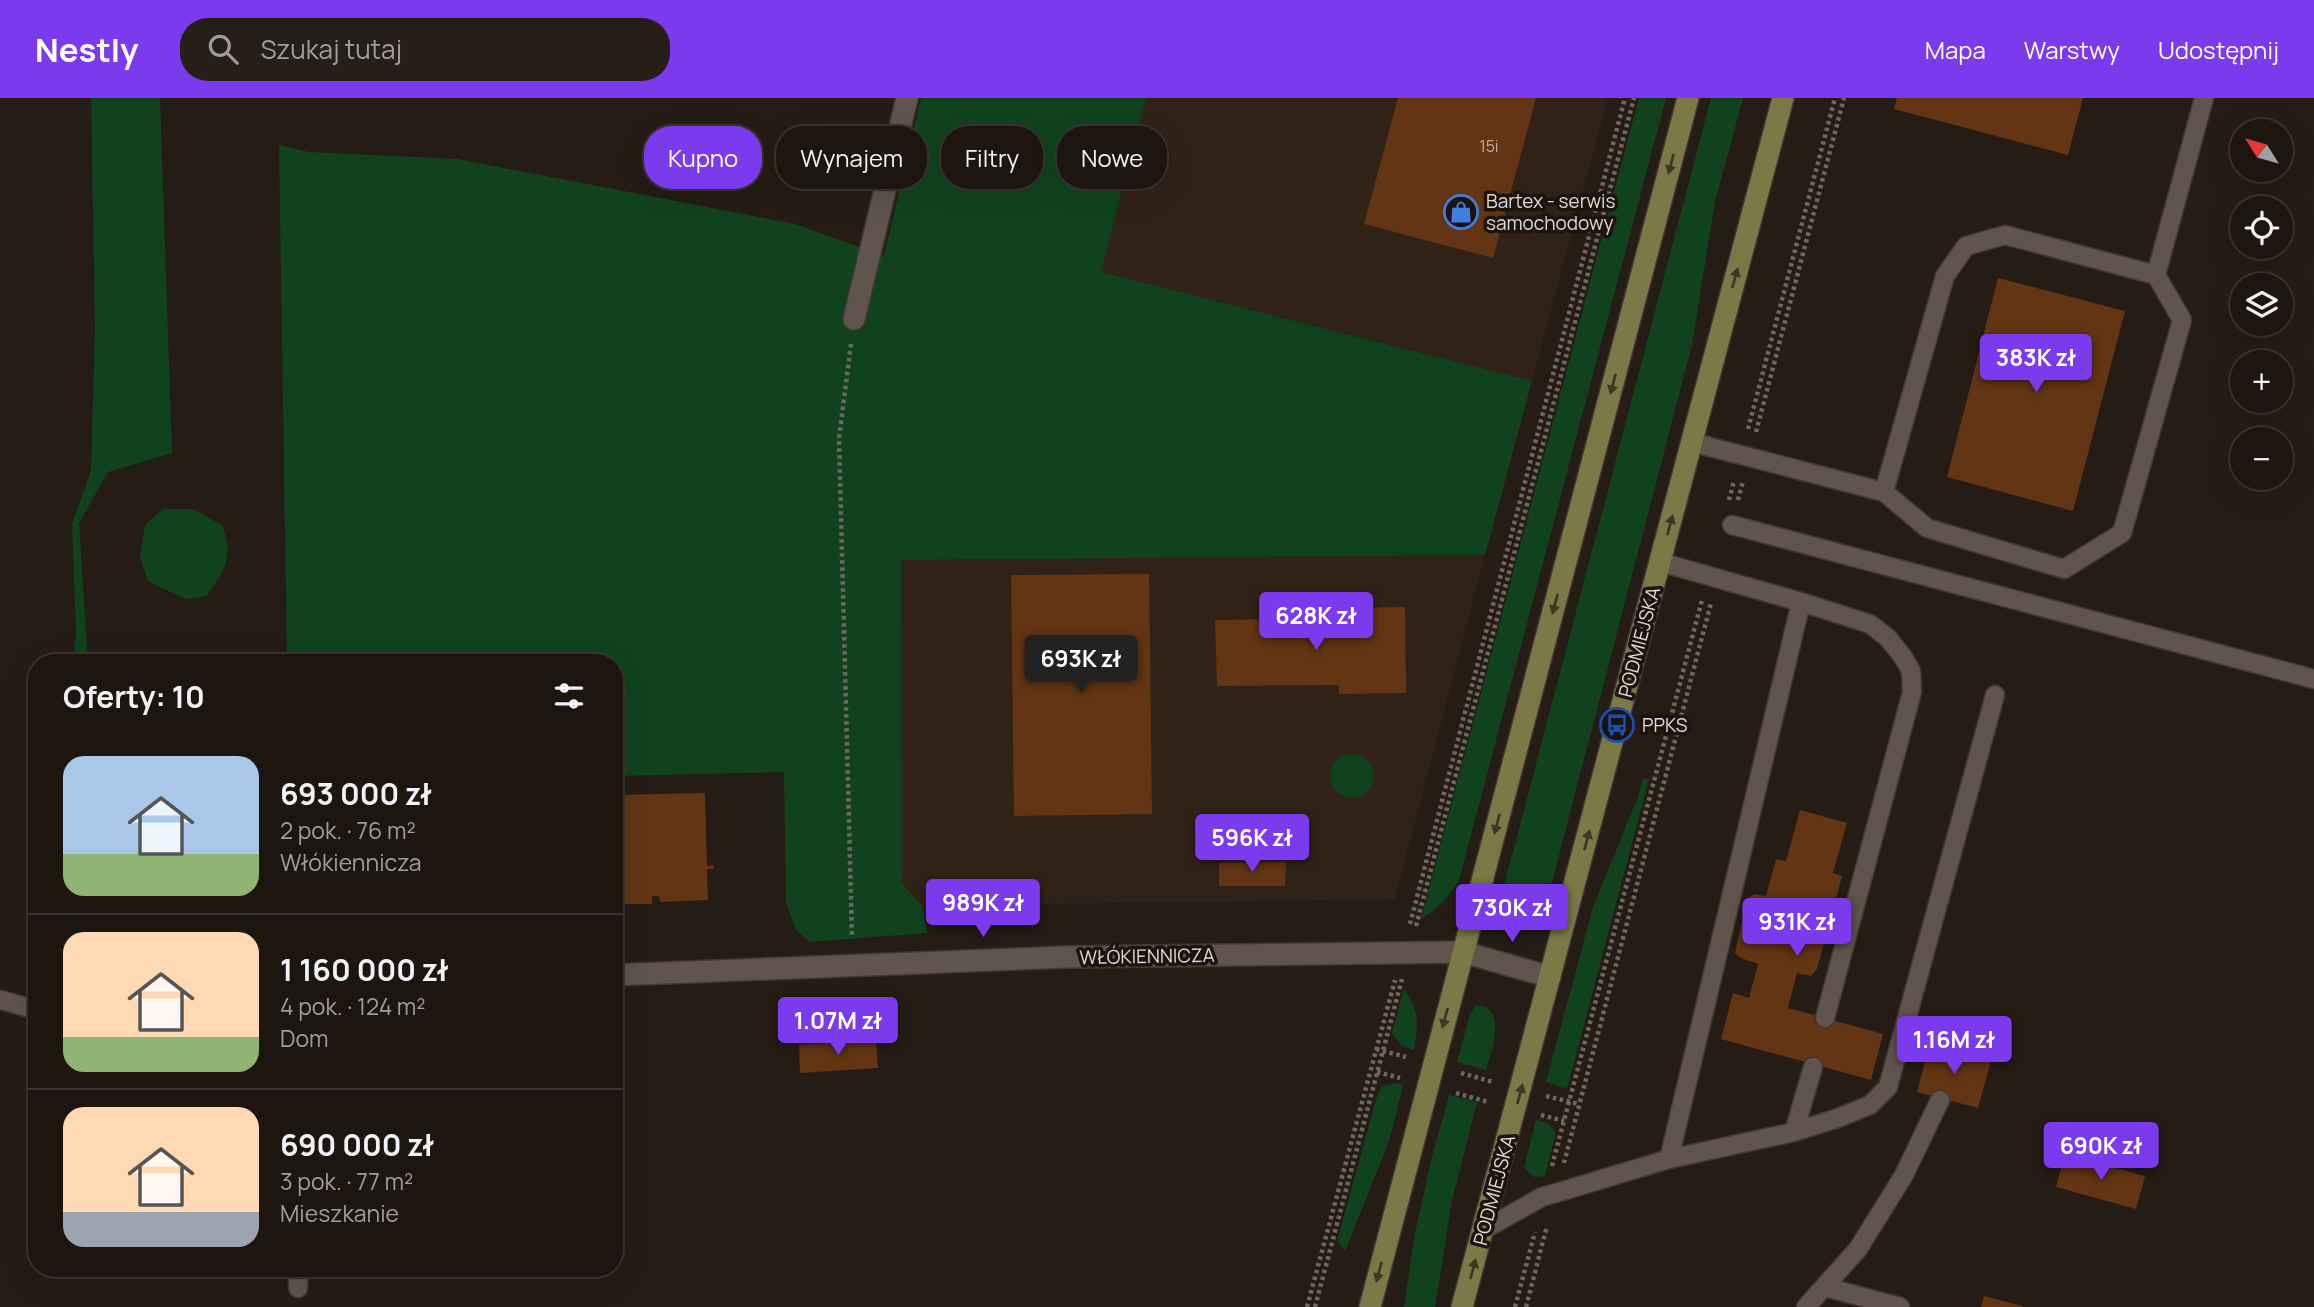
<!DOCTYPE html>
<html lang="pl">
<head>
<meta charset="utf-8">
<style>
	:root { --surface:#1c1510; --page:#251e19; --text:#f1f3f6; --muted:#a09f9f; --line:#3a3430; --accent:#7c3aed }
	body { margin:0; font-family:Manrope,sans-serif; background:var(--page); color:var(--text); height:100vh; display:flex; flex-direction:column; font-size:26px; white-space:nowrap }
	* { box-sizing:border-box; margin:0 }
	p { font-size:23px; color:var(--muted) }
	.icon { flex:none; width:38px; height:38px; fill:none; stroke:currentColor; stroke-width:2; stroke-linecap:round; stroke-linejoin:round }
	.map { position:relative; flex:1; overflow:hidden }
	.details { position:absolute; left:28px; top:556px; width:595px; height:623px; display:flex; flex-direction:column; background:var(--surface); border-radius:28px; box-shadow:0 7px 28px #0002,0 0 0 2px var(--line) }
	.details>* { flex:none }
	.banner { position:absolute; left:644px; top:28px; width:665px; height:63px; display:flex; gap:14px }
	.needle { width:46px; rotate:307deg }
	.buttons { position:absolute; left:2230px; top:21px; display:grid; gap:14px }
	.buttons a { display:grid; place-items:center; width:63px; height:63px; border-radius:50%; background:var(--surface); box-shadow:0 7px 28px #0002,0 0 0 2px var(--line); font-size:35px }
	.price { position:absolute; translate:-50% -60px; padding:0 16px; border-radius:7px; background:var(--accent); color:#fff; font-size:23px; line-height:46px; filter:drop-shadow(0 2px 4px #0008) }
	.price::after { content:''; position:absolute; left:50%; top:42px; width:21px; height:16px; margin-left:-10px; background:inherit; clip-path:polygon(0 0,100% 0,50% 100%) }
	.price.on { background:#222; color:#fff }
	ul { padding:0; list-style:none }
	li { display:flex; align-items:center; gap:21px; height:175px; padding:0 35px }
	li+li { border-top:2px solid var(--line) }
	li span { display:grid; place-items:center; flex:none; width:196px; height:140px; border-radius:21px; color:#555 }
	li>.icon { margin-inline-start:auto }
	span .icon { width:84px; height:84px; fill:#fffc; stroke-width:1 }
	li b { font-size:30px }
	h2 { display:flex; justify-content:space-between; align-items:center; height:84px; padding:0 35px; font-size:30px }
	.chip { padding:0 24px; border-radius:28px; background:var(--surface); box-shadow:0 7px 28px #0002,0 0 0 2px var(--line); font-size:24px; line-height:63px }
	.chip.on { background:var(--accent); color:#fff }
	header { display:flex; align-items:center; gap:42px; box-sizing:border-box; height:98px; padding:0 35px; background:var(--accent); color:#fff }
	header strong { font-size:33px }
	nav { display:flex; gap:38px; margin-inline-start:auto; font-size:24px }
	.search { width:490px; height:63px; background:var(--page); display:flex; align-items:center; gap:18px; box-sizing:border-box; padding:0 24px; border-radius:28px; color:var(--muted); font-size:26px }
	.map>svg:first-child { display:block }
	.commercial { fill:#312218 }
	.green { fill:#10431d }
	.building { fill:#633514 }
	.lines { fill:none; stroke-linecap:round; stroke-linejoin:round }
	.service-casing { stroke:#413835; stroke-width:21 }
	.minor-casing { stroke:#413835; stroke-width:24 }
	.primary-casing { stroke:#413835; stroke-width:24 }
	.path { stroke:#716762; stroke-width:4.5; stroke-dasharray:3.5 3.5; stroke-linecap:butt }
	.service { stroke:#60544d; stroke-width:18 }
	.minor { stroke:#60544d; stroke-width:21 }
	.primary { stroke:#7c7947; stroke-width:21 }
	.oneway { fill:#3e3721 }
	.labels { text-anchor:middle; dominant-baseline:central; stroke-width:7; stroke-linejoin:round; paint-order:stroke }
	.number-label { font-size:16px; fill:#c1afa4 }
	.poi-label { font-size:19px; fill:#e0d8d4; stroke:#1d130d; text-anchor:start }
	.street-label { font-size:19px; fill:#e0d8d4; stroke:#1d130d }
</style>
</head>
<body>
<header>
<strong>Nestly</strong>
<div class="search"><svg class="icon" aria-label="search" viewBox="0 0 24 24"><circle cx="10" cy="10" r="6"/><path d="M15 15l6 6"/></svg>Szukaj tutaj</div>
<nav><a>Mapa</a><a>Warstwy</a><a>Udostępnij</a></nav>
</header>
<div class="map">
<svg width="2314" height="1209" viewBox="0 0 2314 1209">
	<rect width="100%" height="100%" fill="#261c16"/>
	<!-- commercial -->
	<path class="commercial" d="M1146,0H1608L1532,283L1101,174Z
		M1485,457L1395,801L923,808L902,786L900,462Z"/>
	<!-- green -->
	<path class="green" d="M91,0H160L172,355L108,374L79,425L88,565H73L76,535L72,426L91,373L95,229Z
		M921,0H1146L1101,174L1532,283L1485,457L901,462L902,786L923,808L927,835L810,844L796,832L786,804L784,674L614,678V565H287L279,47L309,54L457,61L795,126L884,158Z
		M1639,0H1666L1459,782C1449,799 1438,811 1421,821Z
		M1711,0H1743L1715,104L1692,247L1552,784C1541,801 1527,818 1506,821L1500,814L1499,807Z
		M163,411H193L222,427C234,461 225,470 207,498L185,501L148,483L140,459L145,427Z
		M1330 678a22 22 0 1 1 44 0a22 22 0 1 1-44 0Z
		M1643,680L1649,681L1567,991L1546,984L1593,809L1638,699Z
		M1404,891C1420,913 1418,926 1414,952L1402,948L1392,935Z
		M1476,907C1508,907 1491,955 1486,972L1457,964L1470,916Z
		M1398,985L1403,987L1389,1043L1345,1153L1337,1143L1378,995L1382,988Z
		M1449,997L1477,1004L1452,1102L1435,1209H1404L1415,1135L1431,1063Z
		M1536,1022L1548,1026L1556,1034L1545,1078L1534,1079L1524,1070Z"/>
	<!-- building -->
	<path class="building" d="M1398,0H1536L1493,160L1364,126Z
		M1897,0H2083L2068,57L1894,11Z
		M1998,180L2125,213L2073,413L1947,379Z
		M1149,476L1152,716L1014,718L1011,477Z
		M1405,509L1406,595L1339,596V587L1217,588L1215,522L1349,520V510Z
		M705,695L707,768L713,767L714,771H707L708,802L660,804L659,798H652V806H614V697Z
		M1800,712L1847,725L1833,775L1842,778L1817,871L1811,878L1797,875L1788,910L1883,936L1871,982L1721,941L1733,895L1749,900L1758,866L1741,860L1735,855L1747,801L1754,796L1766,798L1776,761L1786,763Z
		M1286,764L1285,788H1219V765Z
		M876,942L878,970L800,975L799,947Z
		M1930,946L1991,963L1978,1010L1917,994Z
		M2065,1056L2145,1078L2136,1111L2056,1089Z
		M159,1171H196L197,1177L159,1179Z
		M1984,1198L2022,1208V1209H1981Z"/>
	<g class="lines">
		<!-- service casing -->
		<g class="service-casing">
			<path id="service" d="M1691,344L1884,394L1927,430L2064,471L2122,435L2182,222L2156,177L2204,0
				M1884,394L1945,178L1966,148L2005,137L2156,177
				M1732,427L2314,581
				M1660,464L1801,504L1870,526L1888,540L1903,559L1911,573L1912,594L1825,920
				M1,902L37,912
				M1794,1034L1813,969
				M1669,1061L1801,504
				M1483,1132L1542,1099L1556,1095L1669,1061L1794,1034L1838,1020L1870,1007L1888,989L1995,597
				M298,1171V1190
				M1825,1189L1900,1209
				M1806,1209L1858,1151L1904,1077L1940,1002"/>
		</g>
		<!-- minor casing -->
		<g class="minor-casing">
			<path id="minor" d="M854,221L907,0
				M614,877L1067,859L1463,854L1550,879"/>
		</g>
		<!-- primary casing -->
		<g class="primary-casing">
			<path id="primary" d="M1370,1209L1688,0
				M1462,1209L1783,0"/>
		</g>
		<!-- path -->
		<path class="path" d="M851,246L839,340L852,839
			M1748,331L1835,0
			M1756,334L1844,0
			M1729,402L1734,383
			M1738,402L1743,383
			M1410,826L1625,0
			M1416,828L1634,0
			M1376,951L1406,959
			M1377,974L1400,980
			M1461,975L1493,984
			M1456,995L1488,1004
			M1546,998L1579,1006
			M1541,1017L1564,1023
			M1564,1065L1711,505
			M1552,1068L1702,502
			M1307,1209L1395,882
			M1315,1209L1402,881
			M1515,1209L1535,1134
			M1526,1209L1547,1128"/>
		<!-- service -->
		<use href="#service" class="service"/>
		<!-- minor -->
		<use href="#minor" class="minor"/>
		<!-- primary -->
		<use href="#primary" class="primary"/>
	</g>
	<!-- one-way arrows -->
	<defs><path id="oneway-solid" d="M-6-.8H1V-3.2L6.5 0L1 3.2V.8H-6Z" transform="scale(1.75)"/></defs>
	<g class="oneway">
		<use href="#oneway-solid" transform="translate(1671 66) rotate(105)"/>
		<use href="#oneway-solid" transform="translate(1735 180) rotate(-75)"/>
		<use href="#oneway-solid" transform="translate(1613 286) rotate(105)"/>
		<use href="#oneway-solid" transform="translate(1670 427) rotate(-75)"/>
		<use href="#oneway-solid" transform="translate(1555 506) rotate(105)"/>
		<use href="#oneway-solid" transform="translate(1497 726) rotate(105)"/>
		<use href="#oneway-solid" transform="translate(1587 742) rotate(-75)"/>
		<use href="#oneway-solid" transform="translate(1445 920) rotate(105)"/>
		<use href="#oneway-solid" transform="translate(1520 996) rotate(-75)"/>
		<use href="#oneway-solid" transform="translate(1473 1171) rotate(-75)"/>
		<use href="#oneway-solid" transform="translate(1379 1174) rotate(105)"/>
	</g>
	<!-- icons -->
	<defs>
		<g id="shop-ring" transform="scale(1.75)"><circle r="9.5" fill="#1d130d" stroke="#3f7fe0" stroke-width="1.5"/><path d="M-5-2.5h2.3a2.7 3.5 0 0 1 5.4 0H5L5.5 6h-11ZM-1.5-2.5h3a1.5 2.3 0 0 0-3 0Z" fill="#3f7fe0"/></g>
		<g id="bus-ring" transform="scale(1.75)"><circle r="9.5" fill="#1d130d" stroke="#1a4fb4" stroke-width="1.5"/><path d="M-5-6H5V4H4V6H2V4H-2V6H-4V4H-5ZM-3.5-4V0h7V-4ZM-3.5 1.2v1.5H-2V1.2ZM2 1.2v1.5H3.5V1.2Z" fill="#1a4fb4"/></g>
	</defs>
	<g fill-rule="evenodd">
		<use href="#shop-ring" x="1461" y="114"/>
		<use href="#bus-ring" x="1617" y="627"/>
	</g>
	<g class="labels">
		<!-- number labels -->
		<g class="number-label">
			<text x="1489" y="48">15i</text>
		</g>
		<!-- poi labels -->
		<g class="poi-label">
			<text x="1486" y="103">Bartex - serwis<tspan x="1486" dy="22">samochodowy</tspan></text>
			<text x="1642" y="627">PPKS</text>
		</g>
		<!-- street labels -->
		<g class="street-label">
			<text transform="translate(1639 544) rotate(-75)">PODMIEJSKA</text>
			<text transform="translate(1147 858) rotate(-1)">WŁÓKIENNICZA</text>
			<text transform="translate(1494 1092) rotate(-75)">PODMIEJSKA</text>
		</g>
	</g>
</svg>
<div class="buttons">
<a><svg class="needle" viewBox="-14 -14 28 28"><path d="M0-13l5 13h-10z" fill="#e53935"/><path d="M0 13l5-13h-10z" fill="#a09f9f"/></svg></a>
<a><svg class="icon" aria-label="locate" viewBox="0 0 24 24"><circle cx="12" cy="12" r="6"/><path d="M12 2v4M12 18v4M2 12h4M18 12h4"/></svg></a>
<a><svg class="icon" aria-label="layers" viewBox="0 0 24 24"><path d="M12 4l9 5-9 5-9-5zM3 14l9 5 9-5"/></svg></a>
<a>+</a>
<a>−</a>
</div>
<b class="price" style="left:2036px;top:296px">383K zł</b>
<b class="price" style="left:1316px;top:554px">628K zł</b>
<b class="price on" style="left:1081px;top:597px">693K zł</b>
<b class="price" style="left:1252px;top:776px">596K zł</b>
<b class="price" style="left:983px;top:841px">989K zł</b>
<b class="price" style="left:1512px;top:846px">730K zł</b>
<b class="price" style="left:1797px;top:860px">931K zł</b>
<b class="price" style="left:838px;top:959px">1.07M zł</b>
<b class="price" style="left:1954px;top:978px">1.16M zł</b>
<b class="price" style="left:2101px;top:1084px">690K zł</b>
<div class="banner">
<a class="chip on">Kupno</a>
<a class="chip">Wynajem</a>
<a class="chip">Filtry</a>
<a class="chip">Nowe</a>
</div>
<section class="details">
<h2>Oferty: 10<svg class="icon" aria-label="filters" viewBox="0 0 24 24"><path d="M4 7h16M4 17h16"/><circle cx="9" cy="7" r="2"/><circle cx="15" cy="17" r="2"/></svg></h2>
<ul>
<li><span style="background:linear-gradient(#a9c7e8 70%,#8fb573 0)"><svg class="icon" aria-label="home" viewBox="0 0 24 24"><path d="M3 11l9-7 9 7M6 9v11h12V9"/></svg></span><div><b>693 000 zł</b><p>2 pok. · 76 m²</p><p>Włókiennicza</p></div></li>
<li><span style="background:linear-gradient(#ffd9b3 75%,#8fb573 0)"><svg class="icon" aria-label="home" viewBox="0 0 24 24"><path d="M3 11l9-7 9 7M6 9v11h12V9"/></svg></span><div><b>1 160 000 zł</b><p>4 pok. · 124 m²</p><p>Dom</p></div></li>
<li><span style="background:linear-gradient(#ffd9b3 75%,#9aa5b1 0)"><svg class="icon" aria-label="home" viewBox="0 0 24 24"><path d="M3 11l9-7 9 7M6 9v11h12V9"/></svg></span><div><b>690 000 zł</b><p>3 pok. · 77 m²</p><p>Mieszkanie</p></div></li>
</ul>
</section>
</div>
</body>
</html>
